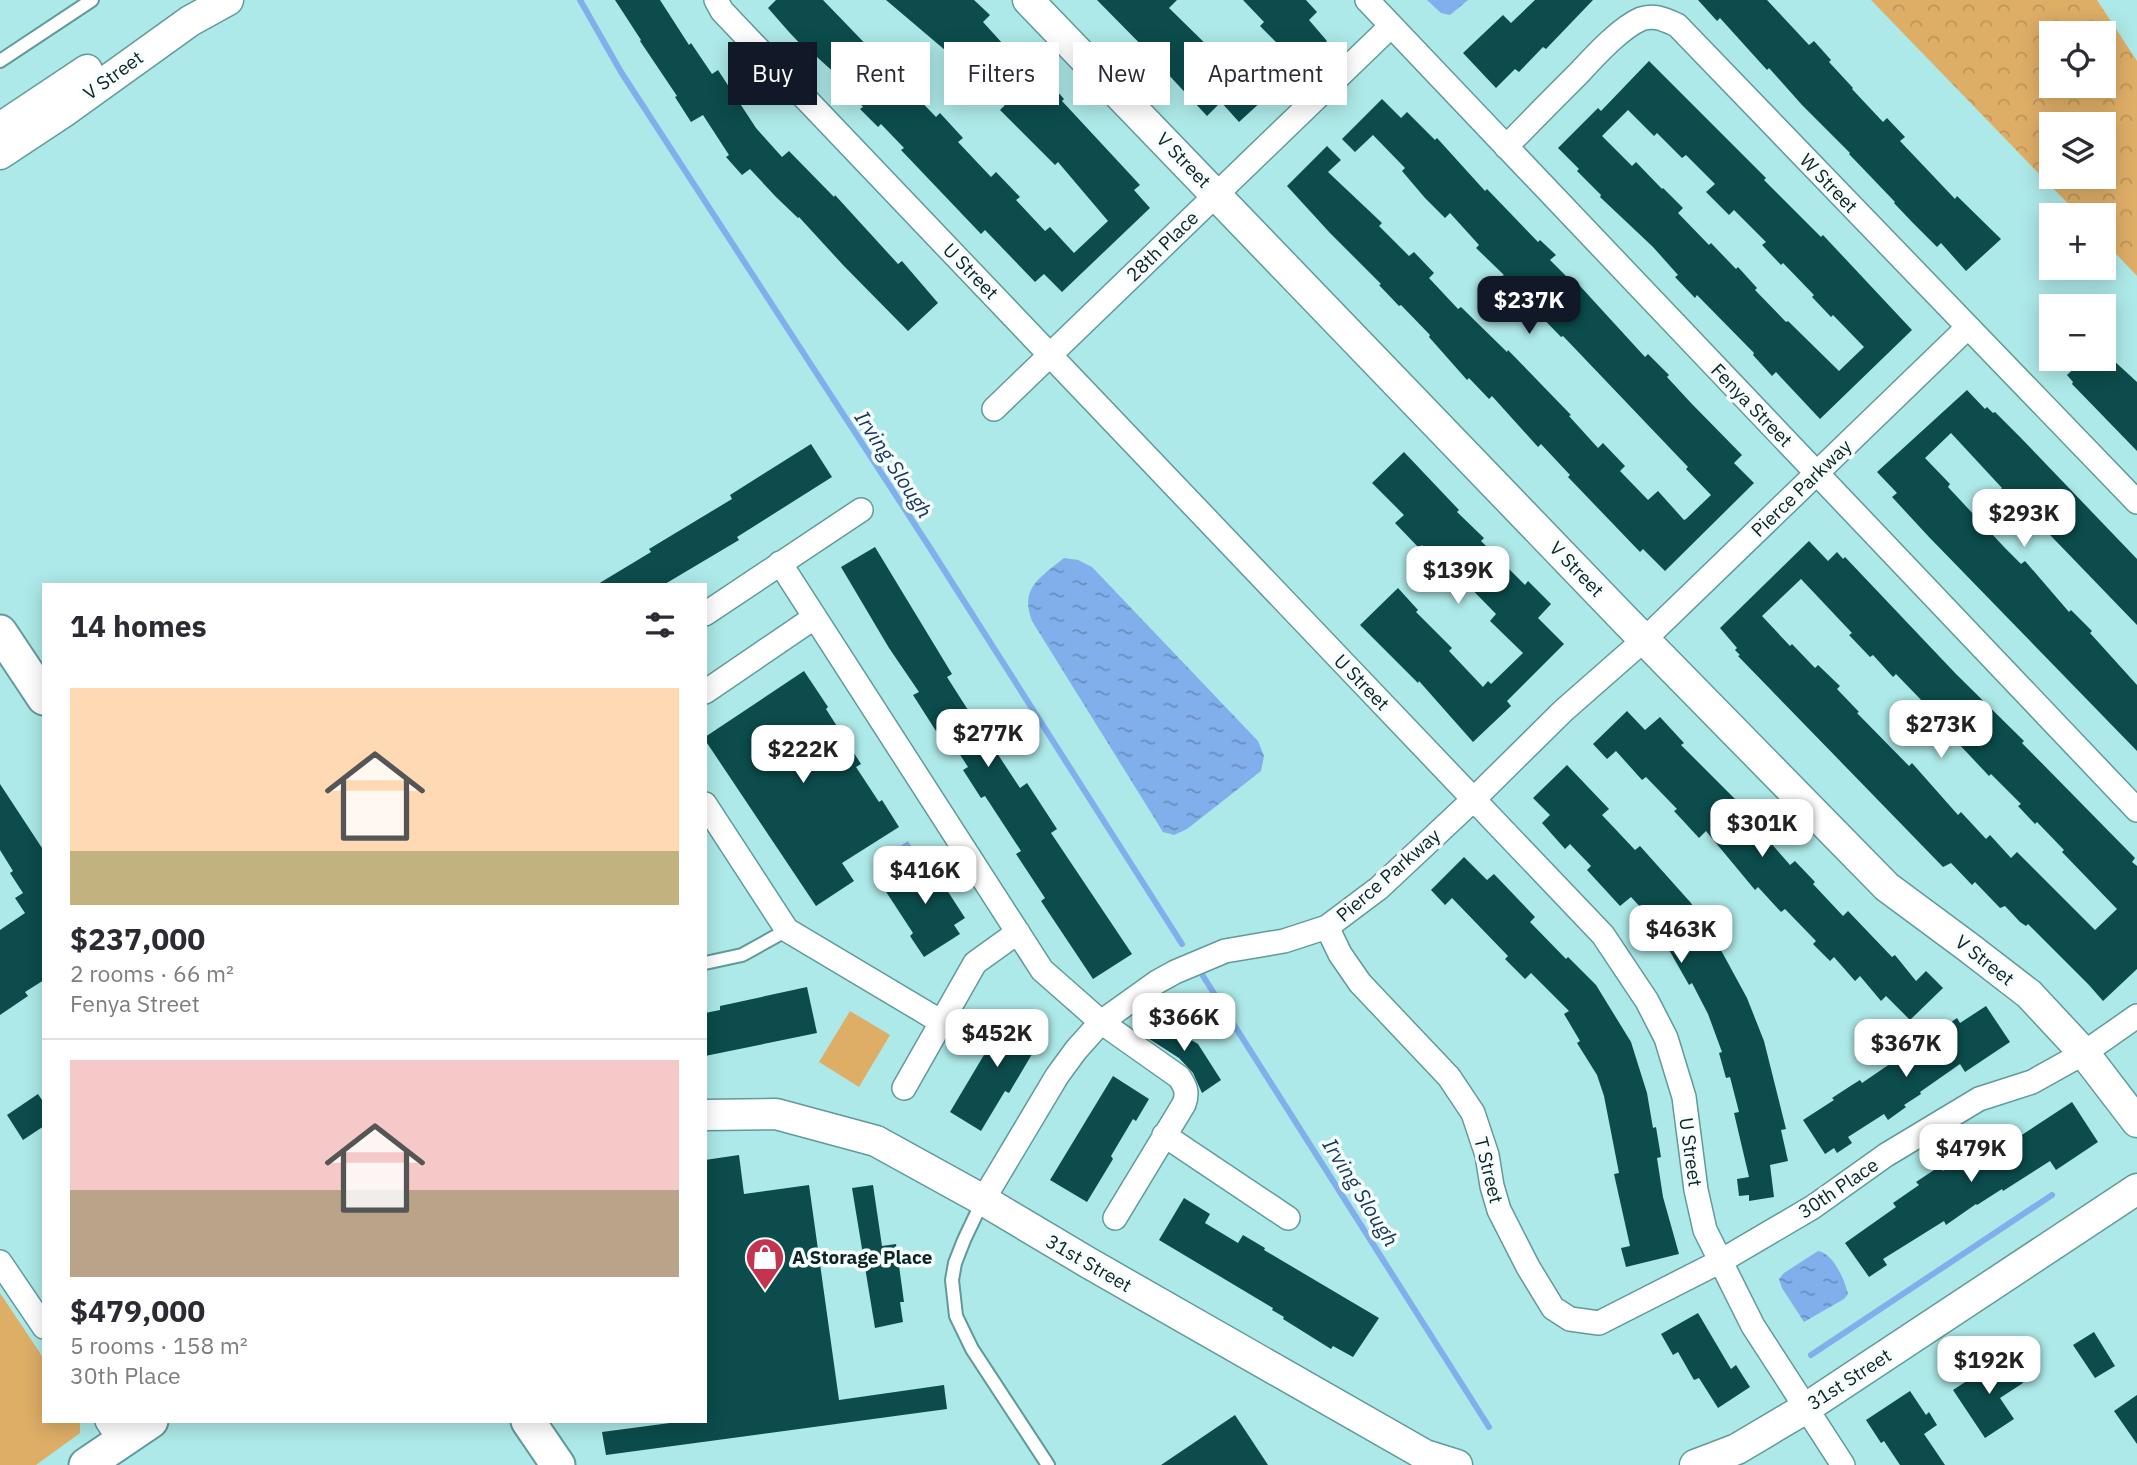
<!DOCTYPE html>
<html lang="en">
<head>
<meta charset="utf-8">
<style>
	:root { --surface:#fff; --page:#f7f7f7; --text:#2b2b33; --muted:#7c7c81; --line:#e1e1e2; --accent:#111827 }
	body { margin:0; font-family:"IBM Plex Sans",sans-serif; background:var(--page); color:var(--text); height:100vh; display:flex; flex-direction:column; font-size:26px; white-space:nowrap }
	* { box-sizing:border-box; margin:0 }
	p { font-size:23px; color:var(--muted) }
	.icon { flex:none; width:38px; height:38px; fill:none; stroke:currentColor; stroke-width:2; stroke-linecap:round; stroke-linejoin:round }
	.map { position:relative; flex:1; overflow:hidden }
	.drawer { position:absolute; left:42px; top:583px; width:665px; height:840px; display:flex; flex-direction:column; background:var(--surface); border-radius:0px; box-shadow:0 4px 18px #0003 }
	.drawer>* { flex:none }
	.hud { position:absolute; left:728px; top:42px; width:665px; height:63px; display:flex; gap:14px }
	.controls { position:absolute; left:2039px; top:21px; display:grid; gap:14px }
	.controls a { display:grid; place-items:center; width:77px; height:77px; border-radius:0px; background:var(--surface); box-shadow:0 4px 18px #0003; font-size:35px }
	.price { position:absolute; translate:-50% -60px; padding:0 16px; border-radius:14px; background:#fff; color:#222; font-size:23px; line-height:46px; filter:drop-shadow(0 2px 4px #0008) }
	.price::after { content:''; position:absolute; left:50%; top:42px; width:21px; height:16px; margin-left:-10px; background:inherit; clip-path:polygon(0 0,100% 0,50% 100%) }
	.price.on { background:var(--accent); color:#fff }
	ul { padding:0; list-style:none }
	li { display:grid; align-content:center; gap:14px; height:371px; padding:0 28px }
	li+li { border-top:2px solid var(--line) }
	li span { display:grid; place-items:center; height:217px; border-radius:0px; color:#555 }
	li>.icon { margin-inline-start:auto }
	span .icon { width:126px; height:126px; fill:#fffc; stroke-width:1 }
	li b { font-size:30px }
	h2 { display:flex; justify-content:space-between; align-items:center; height:84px; padding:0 28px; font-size:30px }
	.tag { padding:0 24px; border-radius:0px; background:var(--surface); box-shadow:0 4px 18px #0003; font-size:24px; line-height:63px }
	.tag.on { background:var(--accent); color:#fff }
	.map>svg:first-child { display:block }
	.grass { fill:#deae67 }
	.park { fill:url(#park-crowns); fill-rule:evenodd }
	.water { fill:url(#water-ripples) }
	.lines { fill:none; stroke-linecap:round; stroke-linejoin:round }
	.stream { stroke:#81afeb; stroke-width:6 }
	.building { fill:#0c4c4c; fill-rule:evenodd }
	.service-casing { stroke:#619a9a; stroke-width:16 }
	.minor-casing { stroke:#619a9a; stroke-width:26 }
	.tertiary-casing { stroke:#619a9a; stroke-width:33 }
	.secondary-casing { stroke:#619a9a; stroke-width:37 }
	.service { stroke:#fff; stroke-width:12 }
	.minor { stroke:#fff; stroke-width:23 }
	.tertiary { stroke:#fff; stroke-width:30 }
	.secondary { stroke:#fff; stroke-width:33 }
	.labels { text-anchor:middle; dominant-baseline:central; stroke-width:7; stroke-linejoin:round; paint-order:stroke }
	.street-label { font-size:19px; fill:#0b2424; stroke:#f8fefe }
	.poi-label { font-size:19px; font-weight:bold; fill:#0b2424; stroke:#f8fefe; text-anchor:start }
	.water-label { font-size:21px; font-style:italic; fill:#193860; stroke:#f8fefe }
</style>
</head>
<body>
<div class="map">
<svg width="2137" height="1465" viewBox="0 0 2137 1465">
	<defs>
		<pattern id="park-crowns" width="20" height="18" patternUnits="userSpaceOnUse" patternTransform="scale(1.75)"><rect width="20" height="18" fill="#deae67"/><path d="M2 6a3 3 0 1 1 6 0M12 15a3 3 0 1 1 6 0" fill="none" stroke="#bd9659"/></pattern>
		<pattern id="water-ripples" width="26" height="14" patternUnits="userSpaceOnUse" patternTransform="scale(1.75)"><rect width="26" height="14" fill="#81afeb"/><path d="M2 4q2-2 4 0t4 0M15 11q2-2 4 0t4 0" fill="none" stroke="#688ebe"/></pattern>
	</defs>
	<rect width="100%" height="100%" fill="#ade9e8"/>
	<!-- grass -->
	<path class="grass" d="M850,1011L890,1035L859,1087L819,1062Z
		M0,1293L44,1359V1421H80V1433L36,1465H0Z"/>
	<!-- park -->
	<path class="park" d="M1871,0H2097L2137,61V276L2104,241V215H2079ZM2051,33H2104V86H2051ZM2051,124H2104V177H2051Z"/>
	<!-- water -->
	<path class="water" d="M1427,0H1468L1450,15L1441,13Z
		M1064,558L1078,560L1092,567L1258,741L1264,756L1261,771L1187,829L1174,835L1163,832L1032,621C1019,588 1041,577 1064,558Z
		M908,841L916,854L884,874L876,862Z
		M1818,1251C1833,1253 1845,1280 1848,1294L1844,1299L1804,1322L1782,1288L1779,1279L1784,1273Z"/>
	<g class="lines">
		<!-- stream -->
		<path class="stream" d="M580,0L621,72L932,551L1182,944
			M1203,976L1489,1427
			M1811,1355L2052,1195"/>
	</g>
	<!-- building -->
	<path class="building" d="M615,0H660L689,45L691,43L712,74L718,70L756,128L782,157L789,151L834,197L835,195L898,264L902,261L938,303L908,331L843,265L799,217L798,218L776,197L750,169L742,175L726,157L729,155L703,115L691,122L675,97L677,96L640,41L641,40Z
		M776,0H823L936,117L940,113L963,138L958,142L991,177L996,172L1020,197L1016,200L1045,231L1050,227L1074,253L1108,221L1058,162L1055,165L1000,110L1005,105L983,81L980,83L953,54L952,56L886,0H974L990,15L983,22L1034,78L1040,72L1064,99L1062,101L1140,185L1134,190L1150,208L1062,292L1044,274L1035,282L985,230L981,234L901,150L904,148L881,124L878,127L860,109L863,107L836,78L838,76L807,48L806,50L789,32L768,8Z
		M1097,0H1177L1169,8L1218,56L1222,52L1251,83L1285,51L1260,26L1264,22L1243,0H1306L1317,12L1309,20L1327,41L1239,122L1221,102L1207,116L1166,72L1167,71Z
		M1535,0H1593L1546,49L1543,47L1519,72L1515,69L1496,88L1463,53L1503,15L1511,23Z
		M1698,0H1767L1809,45L1814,41L1831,60L1829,62L1853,88L1852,89L1883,122L1887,118L1905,137L1900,141L1955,199L1957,196L2001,239L1966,271L1941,243L1937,247L1912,222L1894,203L1895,202L1849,154L1850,153L1802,105L1769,68L1767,70L1720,18L1717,21Z
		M1649,61L1766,178L1764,180L1821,237L1823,235L1912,330L1820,419L1776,372L1772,376L1753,355L1754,353L1697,295L1695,298L1675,277L1678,275L1653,247L1600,197L1601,195L1577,171L1579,169L1558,148L1598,108L1601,111ZM1628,110L1654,136L1657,133L1682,158L1686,155L1715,184L1706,192L1729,215L1734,210L1766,242L1762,245L1781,265L1783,263L1814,295L1812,297L1831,317L1833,315L1864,347L1839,371L1788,321L1786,322L1755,290L1757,288L1738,267L1736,269L1711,243L1709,245L1678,213L1683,208L1663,188L1662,189L1636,162L1632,166L1602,136Z
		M1382,99L1401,118L1407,112L1435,140L1437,138L1485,191L1487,189L1538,242L1540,240L1556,255L1550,260L1578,288L1580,286L1645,357L1648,354L1669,375L1667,377L1691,403L1742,455L1734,463L1754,483L1665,571L1643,549L1640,552L1568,477L1570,475L1541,444L1538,447L1492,396L1489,399L1469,378L1467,380L1429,337L1430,335L1401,305L1399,306L1379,285L1381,284L1330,233L1287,186L1327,146L1341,160L1328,172L1382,223L1379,226L1409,256L1414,252L1434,273L1429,278L1458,309L1461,307L1507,352L1508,350L1571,415L1569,416L1598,448L1603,443L1625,466L1620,471L1648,500L1658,491L1684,520L1686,519L1711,495L1686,469L1688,467L1563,336L1561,337L1502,276L1504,275L1476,248L1479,245L1450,213L1445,218L1425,198L1402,171L1405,168L1373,135L1355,152L1342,139Z
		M2084,359H2112L2137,382V451L2072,384L2073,382L2067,375Z
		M1967,390L1985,409L1987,407L1993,413L1995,412L2021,438L2137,559V625L2024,508L2020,512L2000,490L2002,488L1951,433L1925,458L1950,484L1948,487L2005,548L2021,564L2025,561L2069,612L2071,610L2092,631L2090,633L2137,685V751L1929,537L1892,497L1897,493L1877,472Z
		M811,444L832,477L737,537L739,540L665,584H598L651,552L649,549L732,499L730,495Z
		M1404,452L1459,510L1457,512L1484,538L1481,541L1525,585L1528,581L1551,604L1538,618L1564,644L1507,701L1511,706L1473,742L1419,681L1418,683L1360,625L1398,588L1418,610L1416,612L1452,648L1449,651L1483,687L1488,681L1491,684L1523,653L1490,621L1496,614L1453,570L1450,573L1422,545L1419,548L1395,523L1404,515L1372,483Z
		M1809,541L1828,561L1837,552L1843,559L1845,557L1956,674L2024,741L2022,743L2135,858L2132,862L2137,866V969L2103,1001L2089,985L2028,924L2026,926L2020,922L2005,906L2000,908L1975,882L1972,885L1951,863L1943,867L1738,656L1740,655L1735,650L1737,648L1720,628ZM1801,579L1852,633L1849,635L1870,657L1873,655L1893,677L1896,674L1925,704L1923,706L1941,725L1989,776L1991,774L2021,804L2018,806L2035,824L2037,822L2064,850L2062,852L2117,909L2095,930L2017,852L2011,858L1990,835L1986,839L1961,812L1958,815L1912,763L1909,766L1857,713L1859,712L1837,689L1840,686L1818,665L1815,668L1792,644L1790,646L1762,616Z
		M875,547L952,674L947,677L975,721L981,717L1001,746L995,750L1020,788L1027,783L1057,829L1051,833L1132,954L1093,979L1041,901L1045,898L1016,854L1021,851L985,796L981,798L963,770L968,767L942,727L936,731L913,695L919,692L889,648L841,567Z
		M804,671L828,707L826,709L861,764L856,767L879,802L882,800L899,827L842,863L854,881L816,906L705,740V737Z
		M1627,711L1645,730L1660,717L1684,743L1681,745L1737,801L1763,831L1762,833L1790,865L1795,861L1815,882L1813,884L1843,916L1848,911L1892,957L1895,955L1916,981L1926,971L1943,988L1910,1020L1886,996L1881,1001L1860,976L1855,981L1834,957L1830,961L1813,944L1816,941L1785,909L1781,912L1758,887L1755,890L1706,831L1699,838L1674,811L1677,809L1646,777L1642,780L1616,751L1607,759L1593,744Z
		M1567,765L1609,809L1602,815L1635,850L1640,846L1691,903L1714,943L1716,941L1747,998L1764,1041L1786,1129L1781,1130L1788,1161L1770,1165L1774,1197L1749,1201V1195L1739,1196L1737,1179L1749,1177L1734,1113L1739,1112L1730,1077L1726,1078L1719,1053L1722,1052L1708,1014L1692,983L1689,985L1660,934L1663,932L1631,897L1620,906L1587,870L1591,866L1570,844L1565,849L1542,823L1550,815L1533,798Z
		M0,784L44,851V980L25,992L28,996L0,1015V930L25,913L15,898L23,893L10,873L13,871L0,850Z
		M925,856L965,918L954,925L960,934L924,957L910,936L913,933L881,884Z
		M1464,857L1487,880L1494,874L1535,917L1530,922L1566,959L1568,957L1596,985L1631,1042L1647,1093L1653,1128L1656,1127L1661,1157L1657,1158L1663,1197L1679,1254L1626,1267L1621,1248L1630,1246L1614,1174L1619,1173L1604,1096L1597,1075L1577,1043L1580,1041L1564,1014L1569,1011L1531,973L1525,979L1505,959L1508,956L1452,898L1445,905L1431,890Z
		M807,987L817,1033L705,1056V1013L720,1010V1006Z
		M1986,1006L2010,1042L1965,1072L1960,1064L1920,1092L1921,1094L1904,1105L1906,1107L1888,1120L1884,1114L1848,1137L1852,1143L1837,1153L1834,1148L1825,1154L1803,1120L1834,1100L1832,1098L1852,1085L1860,1080L1862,1083L1957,1018L1960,1023Z
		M1006,1009L1043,1028L1032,1049H1035L1009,1093L1005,1091L981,1131L950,1112L997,1033L995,1030Z
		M1153,1017L1198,1044L1221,1080L1202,1093L1193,1073L1179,1058L1143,1035Z
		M1113,1076L1149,1099L1136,1121L1133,1119L1111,1156L1113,1159L1087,1202L1050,1180Z
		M38,1094L44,1103V1126L23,1140L7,1115Z
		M2072,1102L2098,1142L2056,1170L2050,1161L2003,1191L2002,1189L1977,1205L1976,1204L1946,1225L1944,1221L1883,1259L1887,1265L1869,1277L1845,1243L1896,1207L1893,1203L1919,1185L1916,1182L1940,1166L1943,1171L1970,1152L1971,1154L2002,1135L2008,1144Z
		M739,1155L744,1194L809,1185L839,1400L944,1385L947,1409L606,1455L602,1432L685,1421H705V1160Z
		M873,1185L882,1246L896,1244L904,1302H900L903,1322L875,1328L852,1188Z
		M1184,1198L1210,1214L1205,1223L1238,1243L1243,1235L1265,1248L1264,1250L1379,1318L1353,1357L1333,1346L1331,1349L1283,1319L1284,1317L1272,1310L1273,1308L1159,1240Z
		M1698,1313L1731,1369L1736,1365L1750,1387L1718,1408L1699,1378L1694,1380L1678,1352L1673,1355L1661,1334Z
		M2094,1332L2115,1366L2095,1378L2073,1345Z
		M2005,1356L2023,1383L2000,1398L2014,1419L1985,1438L1953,1390Z
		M1910,1391L1926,1415L1929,1412L1937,1425L1924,1434L1945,1465H1900L1884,1441L1881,1443L1866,1420Z
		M2137,1395V1444L2114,1411Z
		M1235,1415L1268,1465H1161Z"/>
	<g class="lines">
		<!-- service casing -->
		<g class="service-casing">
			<path id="service" d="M0,61L92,0
				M705,963L742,955L787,930
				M983,1200L964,1240L955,1263L952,1280L956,1316L972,1349L1048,1465"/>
		</g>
		<!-- minor casing -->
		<g class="minor-casing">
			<path id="minor" d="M716,0L722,11L1603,935L1647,1001L1666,1038L1684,1097L1696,1190L1705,1230L1753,1326L1843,1465
				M1367,0L2137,810
				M1506,147C1530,122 1555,97 1579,73C1594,57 1620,28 1641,19C1654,14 1665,20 1677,25L2137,502
				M994,409L1391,26
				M780,563L1042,970L1101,1022L1179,1077C1186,1087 1188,1093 1184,1104L1115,1218
				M705,614L861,510
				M705,692L815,617
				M705,804L787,930L943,1023
				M1327,927L1340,954L1360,983L1449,1077L1473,1113L1487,1155L1492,1186L1499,1210L1528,1267L1553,1308L1570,1319L1599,1323L1721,1261L1813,1207L1886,1155L1979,1099L2032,1082L2084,1053L2137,1016
				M904,1088L975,963L1018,932
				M1164,1135L1288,1218
				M983,1200L1057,1076L1076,1050L1101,1022L1157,982L1175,972L1225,951L1284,941L1327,927L1379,888L1474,799L1563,711L1645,639L1968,327
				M0,1262L44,1327
				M107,1421L121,1442"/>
		</g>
		<!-- tertiary casing -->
		<g class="tertiary-casing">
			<path id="tertiary" d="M1028,0L1626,621L1887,887L1968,947L2029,994L2084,1053L2137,1122
				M0,128L87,70
				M0,154L62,113L190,21L228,0
				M705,1115L776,1114L876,1141L983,1200L1087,1262L1425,1455L1457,1465
				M1695,1465L1737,1449L1806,1408L2137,1189"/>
		</g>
		<!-- secondary casing -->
		<g class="secondary-casing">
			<path id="secondary" d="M0,632L44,698
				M528,1421L558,1465
				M86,1465L151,1421"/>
		</g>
		<!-- service -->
		<use href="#service" class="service"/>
		<!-- minor -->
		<use href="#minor" class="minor"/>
		<!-- tertiary -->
		<use href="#tertiary" class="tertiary"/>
		<!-- secondary -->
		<use href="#secondary" class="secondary"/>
	</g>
	<!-- icons -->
	<defs>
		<g id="shop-pin" transform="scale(2.0125)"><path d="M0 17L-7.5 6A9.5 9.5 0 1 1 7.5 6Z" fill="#c4344e" stroke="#f8fefe"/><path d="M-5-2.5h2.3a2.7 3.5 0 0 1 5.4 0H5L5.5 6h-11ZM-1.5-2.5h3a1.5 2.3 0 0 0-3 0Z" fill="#fff"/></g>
	</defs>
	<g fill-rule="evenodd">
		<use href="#shop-pin" x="765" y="1257"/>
	</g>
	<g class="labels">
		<!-- street labels -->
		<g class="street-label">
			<text transform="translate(113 75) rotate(-36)">V Street</text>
			<text transform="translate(1184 160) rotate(46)">V Street</text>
			<text transform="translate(1829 183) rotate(46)">W Street</text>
			<text transform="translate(1162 246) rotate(-44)">28th Place</text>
			<text transform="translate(971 271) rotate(46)">U Street</text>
			<text transform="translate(1752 405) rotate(46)">Fenya Street</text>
			<text transform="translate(1801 488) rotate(-44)">Pierce Parkway</text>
			<text transform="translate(1577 569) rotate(46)">V Street</text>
			<text transform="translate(1362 682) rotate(46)">U Street</text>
			<text transform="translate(1388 875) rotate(-41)">Pierce Parkway</text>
			<text transform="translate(1985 960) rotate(38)">V Street</text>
			<text transform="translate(1691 1152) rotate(82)">U Street</text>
			<text transform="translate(1489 1170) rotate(76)">T Street</text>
			<text transform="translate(1838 1188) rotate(-34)">30th Place</text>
			<text transform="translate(1089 1263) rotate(30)">31st Street</text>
			<text transform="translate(1849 1379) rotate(-33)">31st Street</text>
		</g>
		<!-- poi labels -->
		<g class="poi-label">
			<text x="792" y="1257">A Storage Place</text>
		</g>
		<!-- water labels -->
		<g class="water-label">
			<text transform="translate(894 464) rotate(57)">Irving Slough</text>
			<text transform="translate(1361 1192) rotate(58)">Irving Slough</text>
		</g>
	</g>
</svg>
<div class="controls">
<a><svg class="icon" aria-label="locate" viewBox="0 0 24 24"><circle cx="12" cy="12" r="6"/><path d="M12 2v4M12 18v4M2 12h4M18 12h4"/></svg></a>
<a><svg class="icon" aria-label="layers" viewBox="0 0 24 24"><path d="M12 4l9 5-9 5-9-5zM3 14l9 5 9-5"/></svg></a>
<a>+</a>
<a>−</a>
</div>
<b class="price on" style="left:1529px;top:336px">$237K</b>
<b class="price" style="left:2024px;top:549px">$293K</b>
<b class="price" style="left:1458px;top:606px">$139K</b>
<b class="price" style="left:1941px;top:760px">$273K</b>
<b class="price" style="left:988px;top:769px">$277K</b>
<b class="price" style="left:803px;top:785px">$222K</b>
<b class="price" style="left:1762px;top:859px">$301K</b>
<b class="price" style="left:925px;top:906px">$416K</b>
<b class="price" style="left:1681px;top:965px">$463K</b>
<b class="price" style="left:1184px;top:1053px">$366K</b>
<b class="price" style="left:997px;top:1069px">$452K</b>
<b class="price" style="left:1906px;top:1079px">$367K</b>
<b class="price" style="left:1971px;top:1184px">$479K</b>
<b class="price" style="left:1989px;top:1396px">$192K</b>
<div class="hud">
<a class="tag on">Buy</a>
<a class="tag">Rent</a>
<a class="tag">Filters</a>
<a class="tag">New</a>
<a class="tag">Apartment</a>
</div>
<section class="drawer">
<h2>14 homes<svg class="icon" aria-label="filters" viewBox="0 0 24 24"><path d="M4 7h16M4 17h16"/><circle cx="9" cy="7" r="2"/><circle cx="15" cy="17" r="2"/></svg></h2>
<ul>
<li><span style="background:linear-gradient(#ffd9b3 75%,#c2b280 0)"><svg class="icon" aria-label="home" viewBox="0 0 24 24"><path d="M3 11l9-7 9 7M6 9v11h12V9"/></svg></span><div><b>$237,000</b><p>2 rooms · 66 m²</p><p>Fenya Street</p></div></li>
<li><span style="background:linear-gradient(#f6c9c9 60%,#b9a48a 0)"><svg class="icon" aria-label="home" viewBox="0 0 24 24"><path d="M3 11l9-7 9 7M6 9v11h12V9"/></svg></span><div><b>$479,000</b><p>5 rooms · 158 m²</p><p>30th Place</p></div></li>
</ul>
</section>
</div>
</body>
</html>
